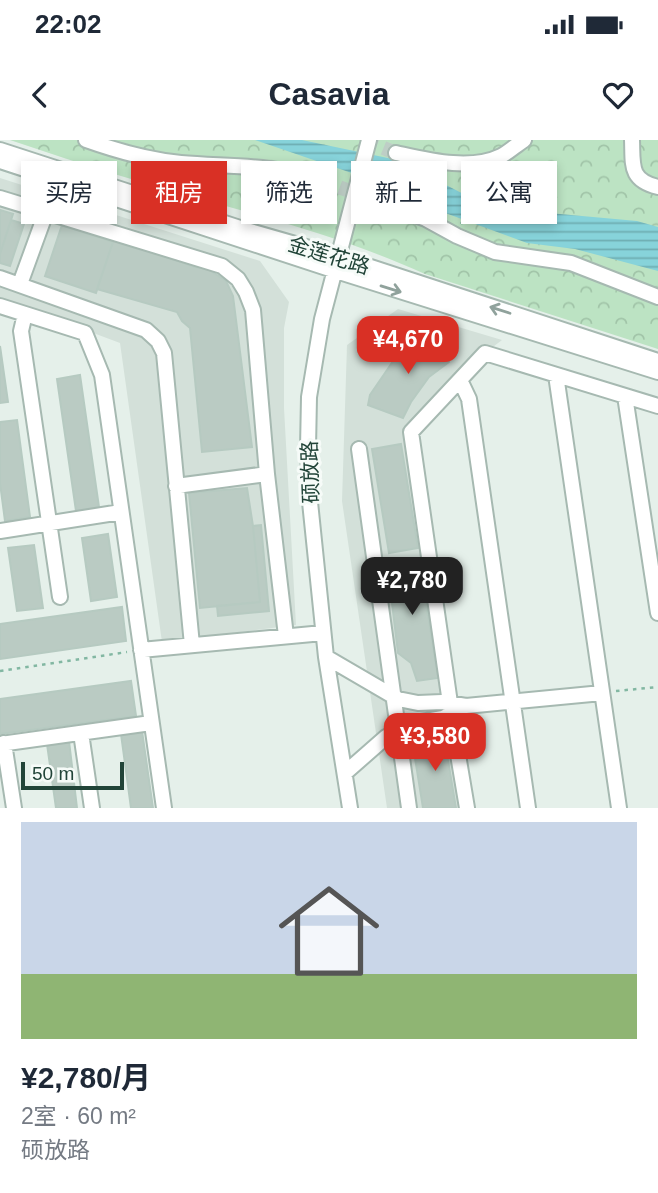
<!DOCTYPE html>
<html lang="zh">
<head>
<meta charset="utf-8">
<style>
	:root { --surface:#fff; --page:#f2f2f3; --text:#1f2937; --muted:#747a83; --line:#e0e1e3; --accent:#d93025 }
	body { margin:0; font-family:Arial,"Noto Sans SC",sans-serif; background:var(--page); color:var(--text); height:100vh; display:flex; flex-direction:column; font-size:26px; white-space:nowrap }
	* { box-sizing:border-box; margin:0 }
	p { font-size:23px; color:var(--muted) }
	.icon { flex:none; width:38px; height:38px; fill:none; stroke:currentColor; stroke-width:2; stroke-linecap:round; stroke-linejoin:round }
	.map { position:relative; height:668px; overflow:hidden }
	.panel { display:flex; flex-direction:column; background:var(--surface); flex:1 }
	.panel>* { flex:none }
	.top-card { position:absolute; left:21px; top:21px; width:616px; height:63px; display:flex; gap:14px }
	.scale { position:absolute; left:21px; bottom:18px; width:103px; box-sizing:border-box; padding-left:7px; border:4px solid #214438; border-top:0; font-size:19px; line-height:24px; white-space:nowrap; color:#214438; -webkit-text-stroke:5px #f6fbf8; paint-order:stroke }
	.price { position:absolute; translate:-50% -60px; padding:0 16px; border-radius:14px; background:var(--accent); color:#fff; font-size:23px; line-height:46px; filter:drop-shadow(0 2px 4px #0008) }
	.price::after { content:''; position:absolute; left:50%; top:42px; width:21px; height:16px; margin-left:-10px; background:inherit; clip-path:polygon(0 0,100% 0,50% 100%) }
	.price.active { background:#222; color:#fff }
	ul { padding:0; list-style:none }
	li { display:grid; align-content:center; gap:14px; height:371px; padding:0 21px }
	li+li { border-top:2px solid var(--line) }
	li span { display:grid; place-items:center; height:217px; border-radius:0px; color:#555 }
	li>.icon { margin-inline-start:auto }
	span .icon { width:126px; height:126px; fill:#fffc; stroke-width:1 }
	li b { font-size:30px }
	.tag { padding:0 24px; border-radius:0px; background:var(--surface); box-shadow:0 4px 10px #0003; font-size:24px; line-height:63px }
	.tag.active { background:var(--accent); color:#fff }
	.status { display:flex; justify-content:space-between; align-items:center; height:49px; padding:0 35px; background:var(--surface); direction:ltr }
	.status svg { height:19px; fill:currentColor }
	header { display:flex; justify-content:space-between; align-items:center; height:91px; padding:0 21px; background:var(--surface); font-size:32px; font-weight:800 }
	.map>svg:first-child { display:block }
	.built { fill:#d3e0d9 }
	.park { fill:url(#park-crowns) }
	.water { fill:url(#water-rules) }
	.building { fill:#bacbc3; stroke:#b6cac1; stroke-width:2 }
	.lines { fill:none; stroke-linecap:round; stroke-linejoin:round }
	.minor-tunnel { stroke:#becec6; stroke-width:14; stroke-dasharray:14 7; stroke-linecap:butt }
	.minor-casing { stroke:#a6b9b1; stroke-width:18 }
	.path { stroke:#82b7a2; stroke-width:2.5; stroke-dasharray:3.5 5; stroke-linecap:butt }
	.minor { stroke:#fff; stroke-width:14 }
	.oneway { stroke:#90a29c }
	.labels { text-anchor:middle; dominant-baseline:central; stroke-width:6; stroke-linejoin:round; paint-order:stroke }
	.street-label { font-size:21px; fill:#214438; stroke:#f6fbf8 }
</style>
</head>
<body>
<div class="status"><b>22:02</b><svg viewBox="0 0 49 12"><path d="M0 12V9h3v3zM5 12V6h3v6zM10 12V3h3v9zM15 12V0h3v12zM26 1h20v11H26zM47 4h2v5h-2z"/></svg></div>
<header><svg class="icon" aria-label="back" viewBox="0 0 24 24"><path d="M15 5l-7 7 7 7"/></svg>Casavia<svg class="icon" aria-label="heart" viewBox="0 0 24 24"><path d="M12 20l-8-8c-3-5 5-10 8-4 3-6 11-1 8 4z"/></svg></header>
<div class="map">
<svg width="658" height="668" viewBox="0 0 658 668">
	<defs>
		<pattern id="park-crowns" width="20" height="18" patternUnits="userSpaceOnUse" patternTransform="scale(1.75)"><rect width="20" height="18" fill="#bce3c3"/><path d="M2 6a3 3 0 1 1 6 0M12 15a3 3 0 1 1 6 0" fill="none" stroke="#a1c4a8"/></pattern>
		<pattern id="water-rules" width="6" height="5" patternUnits="userSpaceOnUse" patternTransform="scale(1.75)"><rect width="6" height="5" fill="#87d3da"/><path d="M0 2.5h6" fill="none" stroke="#6eadb2"/></pattern>
	</defs>
	<rect width="100%" height="100%" fill="#e5f0ea"/>
	<!-- built -->
	<path class="built" d="M0,38L260,121L289,162L284,188V268L296,485L162,502L120,203L0,158Z
		M398,169L502,200L485,213L411,292L467,668H387L342,361L347,205Z"/>
	<!-- park -->
	<path class="park" d="M10,0H658V209L425,134C328,90 223,67 121,36C84,25 47,12 10,0Z"/>
	<!-- water -->
	<path class="water" d="M255,0H302L421,25L446,45L481,63L538,72L637,81L658,87V131L575,109L527,103L388,52L384,44Z"/>
	<!-- building -->
	<path class="building" d="M0,70L13,74L0,114Z
		M11,80L24,84L10,126L0,123V114Z
		M62,85L113,102L96,153L45,136Z
		M114,99L195,127L206,128L226,141L233,156L252,307L202,312L190,188L182,181L177,172L97,149Z
		M433,191L449,222L429,237L411,262L403,278L368,265L370,255L398,214Z
		M0,206L8,262L0,263Z
		M80,235L99,367L76,371L57,239Z
		M17,280L30,377L5,381L0,343V282Z
		M401,304L418,408L389,413L372,309Z
		M247,348L253,386L260,462L200,468L189,353Z
		M261,385L269,471L218,476L217,466L260,462L253,386Z
		M108,394L117,457L91,461L82,398Z
		M34,405L43,468L17,471L8,408Z
		M419,418L438,538L417,541L411,523L398,513L387,421Z
		M122,467L126,501L0,519V484Z
		M131,541L136,576L0,594V559Z
		M443,590L456,668H423L415,618L426,605L425,592Z
		M142,591L153,668H131L121,594Z
		M69,601L77,668H56L47,604Z"/>
	<g class="lines">
		<!-- minor-tunnel -->
		<path class="minor-tunnel" d="M364,0L396,13
			M320,40L379,62"/>
		<!-- minor casing -->
		<g class="minor-casing">
			<path id="minor" d="M86,0C117,11 149,20 181,23C227,27 275,24 320,40
				M632,0C633,25 629,40 658,47
				M0,10L243,89L337,116L658,221
				M396,13C428,20 470,31 501,16C509,12 516,5 524,0
				M0,21L333,130L658,232
				M0,58L222,126L238,139L246,152L253,170L267,334L286,496
				M379,62L426,79L457,96L495,112L571,123L658,157
				M0,138L146,190L158,201L164,213L192,505
				M20,144L60,34
				M0,166L85,193L102,235L164,668
				M25,174L21,191L60,457
				M556,235L619,668
				M460,240L469,259L528,668
				M625,256L658,473
				M359,309L409,668
				M176,346L267,334
				M0,391L121,372
				M141,510L323,493
				M326,517L398,559L418,563L442,562L466,566L602,553
				M450,563L411,292L485,213L658,266
				M451,573L467,668
				M81,593L92,668
				M4,603L14,668
				M0,604L151,583
				M345,633L386,597L414,583L443,578L466,566
				M350,668L326,517L310,362L308,308L309,257L322,179L369,0"/>
		</g>
		<!-- path -->
		<path class="path" d="M461,84L491,33
			M0,531L127,512
			M616,551L658,547"/>
		<!-- minor -->
		<use href="#minor" class="minor"/>
	</g>
	<!-- one-way arrows -->
	<defs><path id="oneway-shaft" d="M-6 0H5M1.5-3L5.5 0L1.5 3" fill="none" stroke-width="1.6" stroke-linecap="round" stroke-linejoin="round" transform="scale(1.75)"/></defs>
	<g class="oneway">
		<use href="#oneway-shaft" transform="translate(391 149) rotate(17)"/>
		<use href="#oneway-shaft" transform="translate(500 170) rotate(-162)"/>
	</g>
	<g class="labels">
		<!-- street labels -->
		<g class="street-label">
			<text transform="translate(329 115) rotate(17)">金莲花路</text>
			<text transform="translate(310 332) rotate(-92)">硕放路</text>
		</g>
	</g>
</svg>
<div class="scale">50 m</div>
<b class="price" style="left:408px;top:236px">¥4,670</b>
<b class="price active" style="left:412px;top:477px">¥2,780</b>
<b class="price" style="left:435px;top:633px">¥3,580</b>
<div class="top-card">
<a class="tag">买房</a>
<a class="tag active">租房</a>
<a class="tag">筛选</a>
<a class="tag">新上</a>
<a class="tag">公寓</a>
</div>
</div>
<section class="panel">
<ul>
<li><span style="background:linear-gradient(#c9d6e8 70%,#8fb573 0)"><svg class="icon" aria-label="home" viewBox="0 0 24 24"><path d="M3 11l9-7 9 7M6 9v11h12V9"/></svg></span><div><b>¥2,780/月</b><p>2室 · 60 m²</p><p>硕放路</p></div></li>
</ul>
</section>
</body>
</html>
